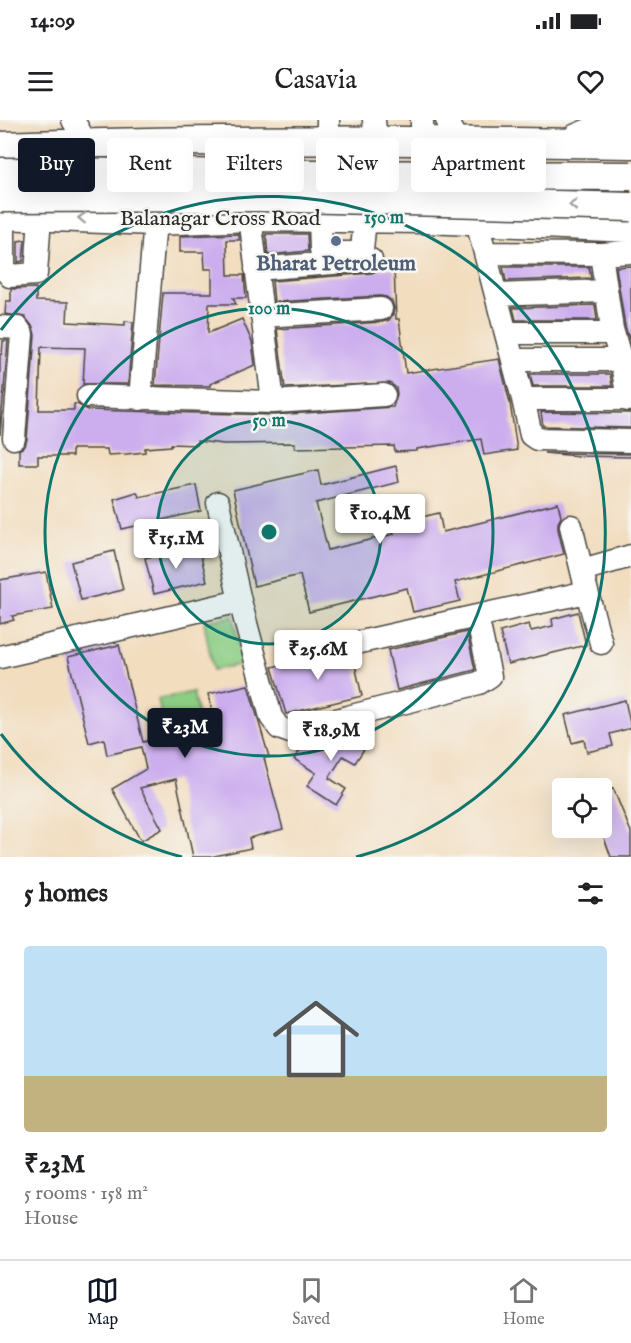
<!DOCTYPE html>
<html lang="en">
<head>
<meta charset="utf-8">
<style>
	:root { --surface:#fff; --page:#f6f6f6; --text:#202124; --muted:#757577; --line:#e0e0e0; --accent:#111827 }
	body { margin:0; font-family:"IM FELL English",serif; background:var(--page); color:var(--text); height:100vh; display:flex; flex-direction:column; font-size:22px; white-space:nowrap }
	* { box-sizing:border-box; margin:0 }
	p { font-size:20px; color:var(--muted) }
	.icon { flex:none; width:33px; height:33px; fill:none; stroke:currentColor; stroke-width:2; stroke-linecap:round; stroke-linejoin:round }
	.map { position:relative; height:737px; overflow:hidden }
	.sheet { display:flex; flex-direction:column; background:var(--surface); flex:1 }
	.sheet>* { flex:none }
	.top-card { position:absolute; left:18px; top:18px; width:596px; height:54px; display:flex; gap:12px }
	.tools { position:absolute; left:552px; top:658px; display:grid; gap:12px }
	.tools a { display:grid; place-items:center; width:60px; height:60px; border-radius:6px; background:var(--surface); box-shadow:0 6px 24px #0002; font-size:30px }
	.price { position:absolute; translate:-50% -51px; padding:0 14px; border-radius:6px; background:#fff; color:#222; font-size:20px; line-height:39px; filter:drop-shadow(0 2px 3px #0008) }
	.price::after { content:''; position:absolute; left:50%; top:36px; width:18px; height:14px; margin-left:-9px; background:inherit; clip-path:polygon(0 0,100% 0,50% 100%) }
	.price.current { background:var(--accent); color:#fff }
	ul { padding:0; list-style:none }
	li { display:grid; align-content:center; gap:12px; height:318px; padding:0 24px }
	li+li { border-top:2px solid var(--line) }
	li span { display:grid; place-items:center; height:186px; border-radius:6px; color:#555 }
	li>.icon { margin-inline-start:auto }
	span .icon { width:108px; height:108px; fill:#fffc; stroke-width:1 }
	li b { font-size:26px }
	h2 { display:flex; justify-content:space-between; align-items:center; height:72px; padding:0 24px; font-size:26px }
	.pill { padding:0 21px; border-radius:6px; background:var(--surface); box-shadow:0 6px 24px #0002; font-size:21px; line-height:54px }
	.pill.current { background:var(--accent); color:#fff }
	.status { display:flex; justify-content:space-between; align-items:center; height:42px; padding:0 30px; background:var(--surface); direction:ltr }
	.status svg { height:16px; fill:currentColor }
	header { display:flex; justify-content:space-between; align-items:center; height:78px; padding:0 24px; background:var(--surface); font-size:27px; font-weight:600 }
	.menu { display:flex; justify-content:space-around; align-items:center; height:84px; border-top:2px solid var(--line); background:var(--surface); font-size:16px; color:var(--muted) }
	.menu a { display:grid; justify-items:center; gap:3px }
	.menu .current { color:var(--accent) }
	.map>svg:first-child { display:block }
	.green { fill:#8ccd84; stroke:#5c7c58; stroke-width:1.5 }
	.building { fill:#ccaeee }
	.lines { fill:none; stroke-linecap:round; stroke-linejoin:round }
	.minor-casing { stroke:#494641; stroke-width:25 }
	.major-casing { stroke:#494641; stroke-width:31 }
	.minor { stroke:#fff; stroke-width:22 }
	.major { stroke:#fff; stroke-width:28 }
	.major-bridge-casing { stroke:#494641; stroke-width:31; stroke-linecap:butt }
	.major-bridge { stroke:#fff; stroke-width:28 }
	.oneway { stroke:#a0a0a0 }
	.ring { fill:none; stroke:#0f766e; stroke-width:3 }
	.service-dot { fill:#5c6f8a; stroke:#f6f6f2; stroke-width:2 }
	.labels { text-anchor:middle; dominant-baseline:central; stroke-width:5; stroke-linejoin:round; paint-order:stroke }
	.street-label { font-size:22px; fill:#2b2b2b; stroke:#f6f6f2 }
	.service-label { font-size:22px; font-weight:bold; fill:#4e5e75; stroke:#f6f6f2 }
	.centre { fill:#0f766e; stroke:#f6f6f2; stroke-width:3 }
	.ring-label { font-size:18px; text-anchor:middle; font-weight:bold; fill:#0f766e; stroke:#f6f6f2; stroke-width:5; stroke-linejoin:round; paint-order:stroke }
</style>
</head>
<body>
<div class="status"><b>14:09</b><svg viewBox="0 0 49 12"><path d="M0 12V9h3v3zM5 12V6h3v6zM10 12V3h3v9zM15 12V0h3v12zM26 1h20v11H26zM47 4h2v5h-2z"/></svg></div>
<header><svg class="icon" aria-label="menu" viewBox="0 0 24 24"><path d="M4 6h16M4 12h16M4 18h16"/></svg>Casavia<svg class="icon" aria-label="heart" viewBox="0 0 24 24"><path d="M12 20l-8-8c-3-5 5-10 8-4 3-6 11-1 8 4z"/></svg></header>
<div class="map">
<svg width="631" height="737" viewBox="0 0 631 737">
	<rect width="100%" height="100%" fill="#f6f6f2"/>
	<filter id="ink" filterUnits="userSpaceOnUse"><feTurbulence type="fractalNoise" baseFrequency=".0167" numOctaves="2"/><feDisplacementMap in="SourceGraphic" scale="12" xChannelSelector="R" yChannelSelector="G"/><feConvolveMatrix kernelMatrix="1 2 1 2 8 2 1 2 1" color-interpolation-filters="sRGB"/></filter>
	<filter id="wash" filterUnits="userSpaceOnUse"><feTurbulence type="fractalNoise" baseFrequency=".008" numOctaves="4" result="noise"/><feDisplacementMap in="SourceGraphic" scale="24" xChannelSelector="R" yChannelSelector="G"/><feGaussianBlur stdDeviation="1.35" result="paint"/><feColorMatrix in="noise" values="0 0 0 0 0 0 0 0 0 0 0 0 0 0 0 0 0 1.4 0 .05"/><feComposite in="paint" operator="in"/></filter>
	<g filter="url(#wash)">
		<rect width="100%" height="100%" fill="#f2ddbf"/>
		<!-- green -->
		<path class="green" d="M233,496L243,544L213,550L204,502Z
			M193,572L199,601L164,608L158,579Z"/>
		<g id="blocks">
			<!-- building -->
			<path class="building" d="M239,114V120H227L228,155H244L246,178H233L236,184H209L208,213L242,199L252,222L255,245L210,264V266L155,265L163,173H212V149H205L204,132H180V116Z
				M266,114H307L308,131L268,135Z
				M25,120L23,141L18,142V121Z
				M631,146V226L625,206L616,147Z
				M503,147H589L591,158L506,161Z
				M394,148L396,199H399L406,253L499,239L510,283L517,330L484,335L481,319L417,329V331L395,332L394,326L295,328V323L224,324L197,321V325L171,324V326L145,328V332L126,334L108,335L107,329H72V336H38V344H19V330L25,326L27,319L35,215L33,207L25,197L5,194L6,181H11V169L36,168V181L68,182L67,202L125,205V201L133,202L128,264H83L85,228L41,227L39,290H74V284H77L88,290L274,295L393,287L397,274L396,268L390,263L285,268L277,209L382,202L389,200L393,194L394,188L392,181L386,177L380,176L274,182L272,161L372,153L380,149Z
				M595,185L597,200H516L513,188Z
				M3,221H8L0,315V234H2Z
				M530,254H610L612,266H533Z
				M541,292L631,293V308L543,306Z
				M544,333L631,334V337L578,336Z
				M396,346L399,362L316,383L328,430L394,414L392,404L439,393L443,412L558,383L561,397L558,403V409L564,434L455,462L460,481L413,492L407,468L309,492L300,455L254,466L233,370L318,350L321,365Z
				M196,365L201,391L122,409L114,379L137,372L139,377Z
				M198,425L207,461L154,474L145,438Z
				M114,431L123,470L81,480L71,442Z
				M46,452L53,489L12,496L14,500L0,504V460Z
				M578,492L586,525L508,544L500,512L529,504L531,511L553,506L552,499Z
				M467,512L475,550L397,570L388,530Z
				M119,525L143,622L215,604L208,574L248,565L269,637L264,638L283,709L249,718L251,728L210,737H193L176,659L140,668L162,709L141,721L112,669L146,649L141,627L107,635L104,619L89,623L68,537Z
				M345,530L353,536L362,576L286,594L272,547Z
				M625,580L631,608L610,614L613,626L587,632L584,620L572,623L565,595Z
				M353,610L370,620L355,643L343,636L329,658L346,669L336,685L307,666L316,653L294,639L306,622L315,620L330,630L342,612Z
				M613,668L631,712V737H611L602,712V673Z"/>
		</g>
	</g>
	<g filter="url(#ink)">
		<use href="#blocks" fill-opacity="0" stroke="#494641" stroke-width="1.5"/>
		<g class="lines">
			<!-- minor casing -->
			<g class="minor-casing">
				<path id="minor" d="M73,0L86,23
					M328,0V22
					M374,0L376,21
					M447,0L458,21
					M422,21V0
					M4,95V145L5,150L10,156L36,154L40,97
					M250,97L273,282L384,275
					M320,98L321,130L324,133H360L362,130L365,99
					M477,102L523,279H631
					M485,133L601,134L612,209L622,244L628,280
					M601,134L631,132
					M256,149L371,140
					M497,175L606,171
					M262,196L381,189
					M0,207L18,208L22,214L14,318
					M507,213H613
					M514,240H621
					M88,276L273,282
					M140,279L155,101L165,22
					M523,279L531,315L537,319L631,321
					M582,450L631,436
					M587,472L601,523
					M240,481L271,597L279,608L290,612L479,563L490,556L477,496L356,523
					M477,496L587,472L571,406
					M0,537L240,481L218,383"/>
			</g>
			<!-- major casing -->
			<g class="major-casing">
				<path id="major" d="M577,18L620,0
					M0,26C210,18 421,20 631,24
					M0,95L155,101L250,97L426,99L631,108"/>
			</g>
			<!-- minor -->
			<use href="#minor" class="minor"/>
			<!-- major -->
			<use href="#major" class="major"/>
			<!-- major-bridge casing -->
			<g class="major-bridge-casing">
				<path id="major-bridge" d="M0,52L631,56
					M0,78L260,77L631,87"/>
			</g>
			<!-- major-bridge -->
			<use href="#major-bridge" class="major-bridge"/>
		</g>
		<!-- one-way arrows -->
		<defs><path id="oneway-chevron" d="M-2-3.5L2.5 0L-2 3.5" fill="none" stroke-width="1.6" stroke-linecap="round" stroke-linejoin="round" transform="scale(1.5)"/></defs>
		<g class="oneway">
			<use href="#oneway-chevron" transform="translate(573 85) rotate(-179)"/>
			<use href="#oneway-chevron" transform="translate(82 98) rotate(-178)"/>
		</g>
	</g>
	<!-- distance rings -->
	<circle cx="269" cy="412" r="112" fill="#0f766e" fill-opacity=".12"/>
	<g class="ring">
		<circle cx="269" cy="412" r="112"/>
		<circle cx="269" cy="412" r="224"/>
		<path d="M182 737A336 336 0 0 1 1 614M1 210A336 336 0 1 1 356 737"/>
	</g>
	<!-- markers -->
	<circle class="service-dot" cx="336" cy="121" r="6"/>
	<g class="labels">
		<!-- street labels -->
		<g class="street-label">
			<text x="220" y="99">Balanagar Cross Road</text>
		</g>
		<!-- service labels -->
		<g class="service-label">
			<text x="336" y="144">Bharat Petroleum</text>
		</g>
	</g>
	<circle cx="269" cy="412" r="9" class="centre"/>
	<g class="ring-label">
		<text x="384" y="103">150 m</text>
		<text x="269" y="194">100 m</text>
		<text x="269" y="306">50 m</text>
	</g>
</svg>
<div class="tools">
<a><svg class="icon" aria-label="locate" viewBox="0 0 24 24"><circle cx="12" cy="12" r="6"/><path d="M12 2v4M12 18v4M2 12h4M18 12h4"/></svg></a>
</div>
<b class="price" style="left:380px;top:425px">₹10.4M</b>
<b class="price" style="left:176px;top:450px">₹15.1M</b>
<b class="price" style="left:318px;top:561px">₹25.6M</b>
<b class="price current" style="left:185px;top:639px">₹23M</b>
<b class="price" style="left:331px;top:642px">₹18.9M</b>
<div class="top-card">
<a class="pill current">Buy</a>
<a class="pill">Rent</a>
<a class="pill">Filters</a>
<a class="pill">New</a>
<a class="pill">Apartment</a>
</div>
</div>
<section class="sheet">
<h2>5 homes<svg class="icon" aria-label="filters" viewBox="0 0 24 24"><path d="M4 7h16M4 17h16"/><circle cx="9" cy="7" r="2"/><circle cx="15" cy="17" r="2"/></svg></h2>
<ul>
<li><span style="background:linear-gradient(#bfe0f5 70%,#c2b280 0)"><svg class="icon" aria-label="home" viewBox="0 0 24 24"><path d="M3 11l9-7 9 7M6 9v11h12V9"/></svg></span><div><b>₹23M</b><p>5 rooms · 158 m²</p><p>House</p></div></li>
</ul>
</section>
<nav class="menu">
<a class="current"><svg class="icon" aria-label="map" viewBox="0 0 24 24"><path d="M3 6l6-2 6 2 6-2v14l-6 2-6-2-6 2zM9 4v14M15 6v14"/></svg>Map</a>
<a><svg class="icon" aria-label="saved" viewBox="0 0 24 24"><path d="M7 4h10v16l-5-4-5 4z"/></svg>Saved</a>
<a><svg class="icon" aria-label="home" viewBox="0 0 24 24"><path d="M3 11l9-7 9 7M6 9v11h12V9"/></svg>Home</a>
</nav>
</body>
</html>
